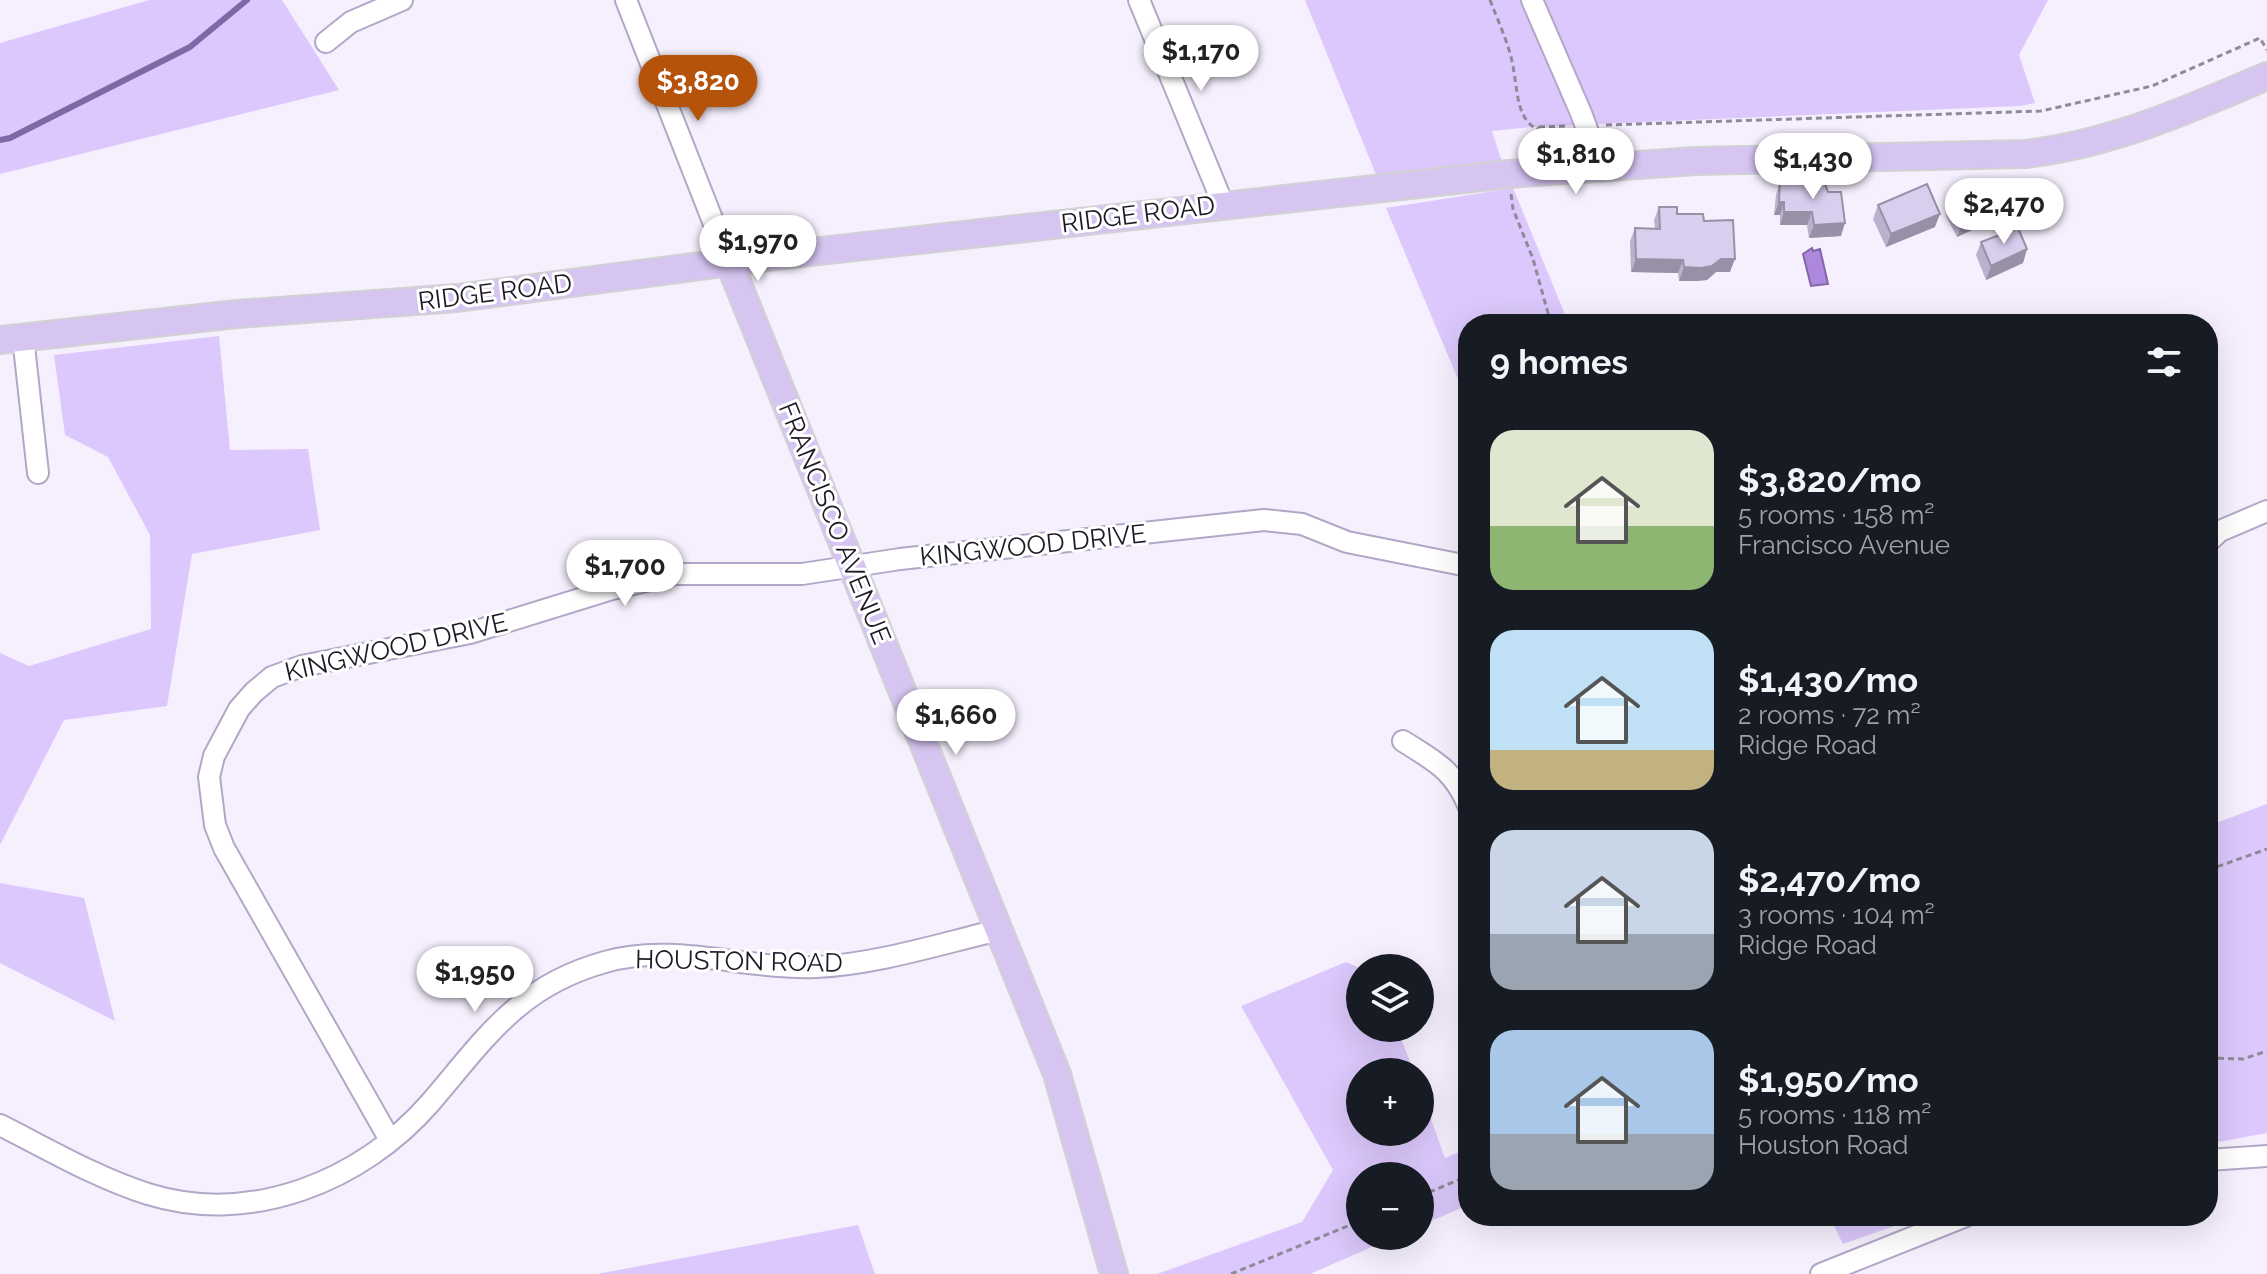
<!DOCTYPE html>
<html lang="en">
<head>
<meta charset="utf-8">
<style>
	:root { --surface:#171b24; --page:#20242c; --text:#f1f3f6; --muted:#9ea1a6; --accent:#b45309 }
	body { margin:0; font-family:Raleway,sans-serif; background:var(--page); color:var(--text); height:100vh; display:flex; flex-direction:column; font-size:30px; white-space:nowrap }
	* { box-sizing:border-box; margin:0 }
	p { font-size:26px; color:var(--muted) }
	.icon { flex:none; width:44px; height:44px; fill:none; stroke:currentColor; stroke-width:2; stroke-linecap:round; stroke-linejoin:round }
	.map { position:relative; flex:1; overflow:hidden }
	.side { position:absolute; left:1458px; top:314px; width:760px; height:912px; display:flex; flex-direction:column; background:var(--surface); border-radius:32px; box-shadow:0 8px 32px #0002 }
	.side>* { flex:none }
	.tools { position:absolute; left:1346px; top:954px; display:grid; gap:16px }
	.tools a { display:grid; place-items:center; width:88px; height:88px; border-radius:50%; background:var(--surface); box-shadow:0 8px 32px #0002; font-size:40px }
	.price { position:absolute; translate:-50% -68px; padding:0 18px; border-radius:28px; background:#fff; color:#222; font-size:26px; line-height:52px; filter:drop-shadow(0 2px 4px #0008) }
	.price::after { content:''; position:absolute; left:50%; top:48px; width:24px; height:18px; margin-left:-12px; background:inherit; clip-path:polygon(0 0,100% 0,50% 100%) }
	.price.current { background:var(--accent); color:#fff }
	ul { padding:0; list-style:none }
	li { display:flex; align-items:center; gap:24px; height:200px; padding:0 32px }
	li span { display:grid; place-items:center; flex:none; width:224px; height:160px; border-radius:24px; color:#555 }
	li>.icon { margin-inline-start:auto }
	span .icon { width:96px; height:96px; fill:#fffc; stroke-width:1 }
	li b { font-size:34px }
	h2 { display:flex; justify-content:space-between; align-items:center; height:96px; padding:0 32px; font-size:34px }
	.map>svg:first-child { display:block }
	.green { fill:#dcc8fc }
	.water { fill:#ad88de; stroke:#8267a6; stroke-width:2 }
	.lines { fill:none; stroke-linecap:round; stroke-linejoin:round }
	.stream { stroke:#8267a6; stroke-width:6 }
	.minor-casing { stroke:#b3a7c8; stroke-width:24 }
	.major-casing { stroke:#d2d1d3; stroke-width:30 }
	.path { stroke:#8f8a97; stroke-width:3; stroke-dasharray:6 4; stroke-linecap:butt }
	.minor { stroke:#fff; stroke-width:20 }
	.major { stroke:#d6c4f1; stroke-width:26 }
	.wall { fill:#bbb1ce }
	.shaded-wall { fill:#9990a7 }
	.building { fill:#daceef; stroke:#9990a7; stroke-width:2 }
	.labels { text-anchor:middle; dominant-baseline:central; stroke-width:6; stroke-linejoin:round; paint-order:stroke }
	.street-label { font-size:26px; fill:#1d1925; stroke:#fff }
</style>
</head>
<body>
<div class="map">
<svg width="2267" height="1274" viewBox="0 0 2267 1274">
	<rect width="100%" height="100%" fill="#f6f0fe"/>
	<!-- green -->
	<path class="green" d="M149,0H282L339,90L0,174V43Z
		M1305,0H2048L2019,55L2035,103L2020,106L1530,127L1492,131L1503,165L1377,177Z
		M1513,188L1569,324H1468V403L1386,208Z
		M219,336L230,450L308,449L320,530L192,554L167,706L64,720L0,845V653L29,666L151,629L150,535L108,457L65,435L54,355Z
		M2267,804V1133L2208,1144V826Z
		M0,883L84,898L115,1021L0,963Z
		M1346,962L1360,968V1028H1397L1414,1072H1360V1132H1420V1089L1445,1158L1468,1148V1205L1420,1226V1176H1360V1236H1397L1310,1274H1157L1302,1222L1333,1170L1241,1006Z
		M1829,1216H1923L1843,1244Z
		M858,1225L875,1274H597Z"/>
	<!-- water -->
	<path class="water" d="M1812,248L1813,251L1820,249L1828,284L1811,286L1803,254Z"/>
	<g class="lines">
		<!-- stream -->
		<path class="stream" d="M0,140L10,138L190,47L247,0"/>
		<!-- minor casing -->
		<g class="minor-casing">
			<path id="minor" d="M626,0L729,262
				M1139,0L1223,204
				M1532,0L1581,113L1602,170
				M326,42L351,22L402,0
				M23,337L38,473
				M2208,542L2220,531L2267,511
				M1403,741C1434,761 1453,769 1468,805
				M0,1125C48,1149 97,1178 148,1194C251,1226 362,1181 430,1103C485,1039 518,986 605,962C673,942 747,970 816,967C878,964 939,944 999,930
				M390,1140L224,848L215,825L209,777L214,756L239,709L254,692L272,677L302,666L470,633L612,589L675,574H802L900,559L1264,520L1302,524L1347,542L1468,566
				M2208,1160L2267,1156
				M1821,1274L1966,1216"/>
		</g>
		<!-- major casing -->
		<g class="major-casing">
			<path id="major" d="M729,262L1057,1074L1114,1274
				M0,340L237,314L457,298L784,255L1509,174L1695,161L2025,154C2111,144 2188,110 2267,76"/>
		</g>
		<!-- path -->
		<path class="path" d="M1490,0C1498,21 1509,44 1513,66C1520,105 1515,133 1567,137
			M1606,125L2041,111L2152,86L2260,38L2267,50
			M1539,127L1567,126
			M1527,148L1539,127
			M1511,194L1513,209L1533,259L1551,324
			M2208,870L2267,849
			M2208,1058L2243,1059L2267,1051
			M1420,1196L1468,1176
			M1231,1274L1360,1221"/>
		<!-- minor -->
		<use href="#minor" class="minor"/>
		<!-- major -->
		<use href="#major" class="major"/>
	</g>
	<!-- wall -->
	<path class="wall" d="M1780,181L1841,236L1809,238L1807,225H1780V215H1774L1776,195Z
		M1951,202L2002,216L1957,237L1946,216Z
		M1878,205L1935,227L1886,247L1873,219Z
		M1659,207L1677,214L1730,272H1716L1707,280L1696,281H1679L1678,273L1631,272L1630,241L1635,228L1655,229L1654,220Z
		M1981,242L2027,249L2023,263L1986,280L1976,255Z"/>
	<!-- shaded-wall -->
	<path class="shaded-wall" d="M1779,202H1784L1780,215H1774Z
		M2006,203L2002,216L1957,237L1962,224Z
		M1784,212H1812L1807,225H1780Z
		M1940,214L1935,227L1886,247L1891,234Z
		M1845,223L1841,236L1809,238L1814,225Z
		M2027,249L2023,263L1986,280L1991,266Z
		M1636,259L1683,260L1678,273L1631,272Z
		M1721,259H1735L1730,272H1716L1707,280L1696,281H1679L1684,267Z"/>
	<!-- building -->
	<path class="building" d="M1997,180L2006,203L1962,224L1951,202Z
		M1780,181H1824L1828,192H1841L1845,223L1814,225L1812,212H1784V202H1779Z
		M1927,184L1940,214L1891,234L1878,205Z
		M1659,207H1677V214H1703L1704,221L1733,220L1735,259H1721L1712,266L1701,268L1684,267L1683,260L1636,259L1635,228L1660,229Z
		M2018,228L2027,249L1991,266L1981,242Z"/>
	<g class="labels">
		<!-- street labels -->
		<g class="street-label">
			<text transform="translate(1138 214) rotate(-7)">RIDGE ROAD</text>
			<text transform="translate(495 292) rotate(-7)">RIDGE ROAD</text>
			<text transform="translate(835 523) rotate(68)">FRANCISCO AVENUE</text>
			<text transform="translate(1033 545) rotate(-6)">KINGWOOD DRIVE</text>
			<text transform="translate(396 647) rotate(-13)">KINGWOOD DRIVE</text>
			<text transform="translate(739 961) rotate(1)">HOUSTON ROAD</text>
		</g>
	</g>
</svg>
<div class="tools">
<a><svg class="icon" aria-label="layers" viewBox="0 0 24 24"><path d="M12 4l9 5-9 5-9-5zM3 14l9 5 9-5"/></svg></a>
<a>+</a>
<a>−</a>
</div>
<b class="price" style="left:1201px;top:93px">$1,170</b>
<b class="price current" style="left:698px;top:123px">$3,820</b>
<b class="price" style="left:1576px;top:196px">$1,810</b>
<b class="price" style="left:1813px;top:201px">$1,430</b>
<b class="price" style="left:2004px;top:246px">$2,470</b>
<b class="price" style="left:758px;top:283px">$1,970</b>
<b class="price" style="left:625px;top:608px">$1,700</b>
<b class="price" style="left:956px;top:757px">$1,660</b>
<b class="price" style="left:475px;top:1014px">$1,950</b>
<section class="side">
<h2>9 homes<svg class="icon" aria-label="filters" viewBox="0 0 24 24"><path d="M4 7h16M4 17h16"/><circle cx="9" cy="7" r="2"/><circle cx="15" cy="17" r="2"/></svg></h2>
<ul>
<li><span style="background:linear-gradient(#dfe7d0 60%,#8fb573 0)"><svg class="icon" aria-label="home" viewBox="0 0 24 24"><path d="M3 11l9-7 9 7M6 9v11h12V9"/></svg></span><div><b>$3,820/mo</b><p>5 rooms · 158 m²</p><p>Francisco Avenue</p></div></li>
<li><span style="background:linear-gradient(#bfe0f5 75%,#c2b280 0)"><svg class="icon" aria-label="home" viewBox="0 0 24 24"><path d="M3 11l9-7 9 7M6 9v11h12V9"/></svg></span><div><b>$1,430/mo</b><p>2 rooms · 72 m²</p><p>Ridge Road</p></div></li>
<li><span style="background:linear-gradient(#c9d6e8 65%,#9aa5b1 0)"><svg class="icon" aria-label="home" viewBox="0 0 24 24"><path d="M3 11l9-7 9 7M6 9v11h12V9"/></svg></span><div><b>$2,470/mo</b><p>3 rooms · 104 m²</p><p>Ridge Road</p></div></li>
<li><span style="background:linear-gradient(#a9c7e8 65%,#9aa5b1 0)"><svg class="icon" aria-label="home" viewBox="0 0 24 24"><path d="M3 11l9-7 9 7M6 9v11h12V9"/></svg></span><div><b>$1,950/mo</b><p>5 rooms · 118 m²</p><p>Houston Road</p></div></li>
</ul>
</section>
</div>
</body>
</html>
